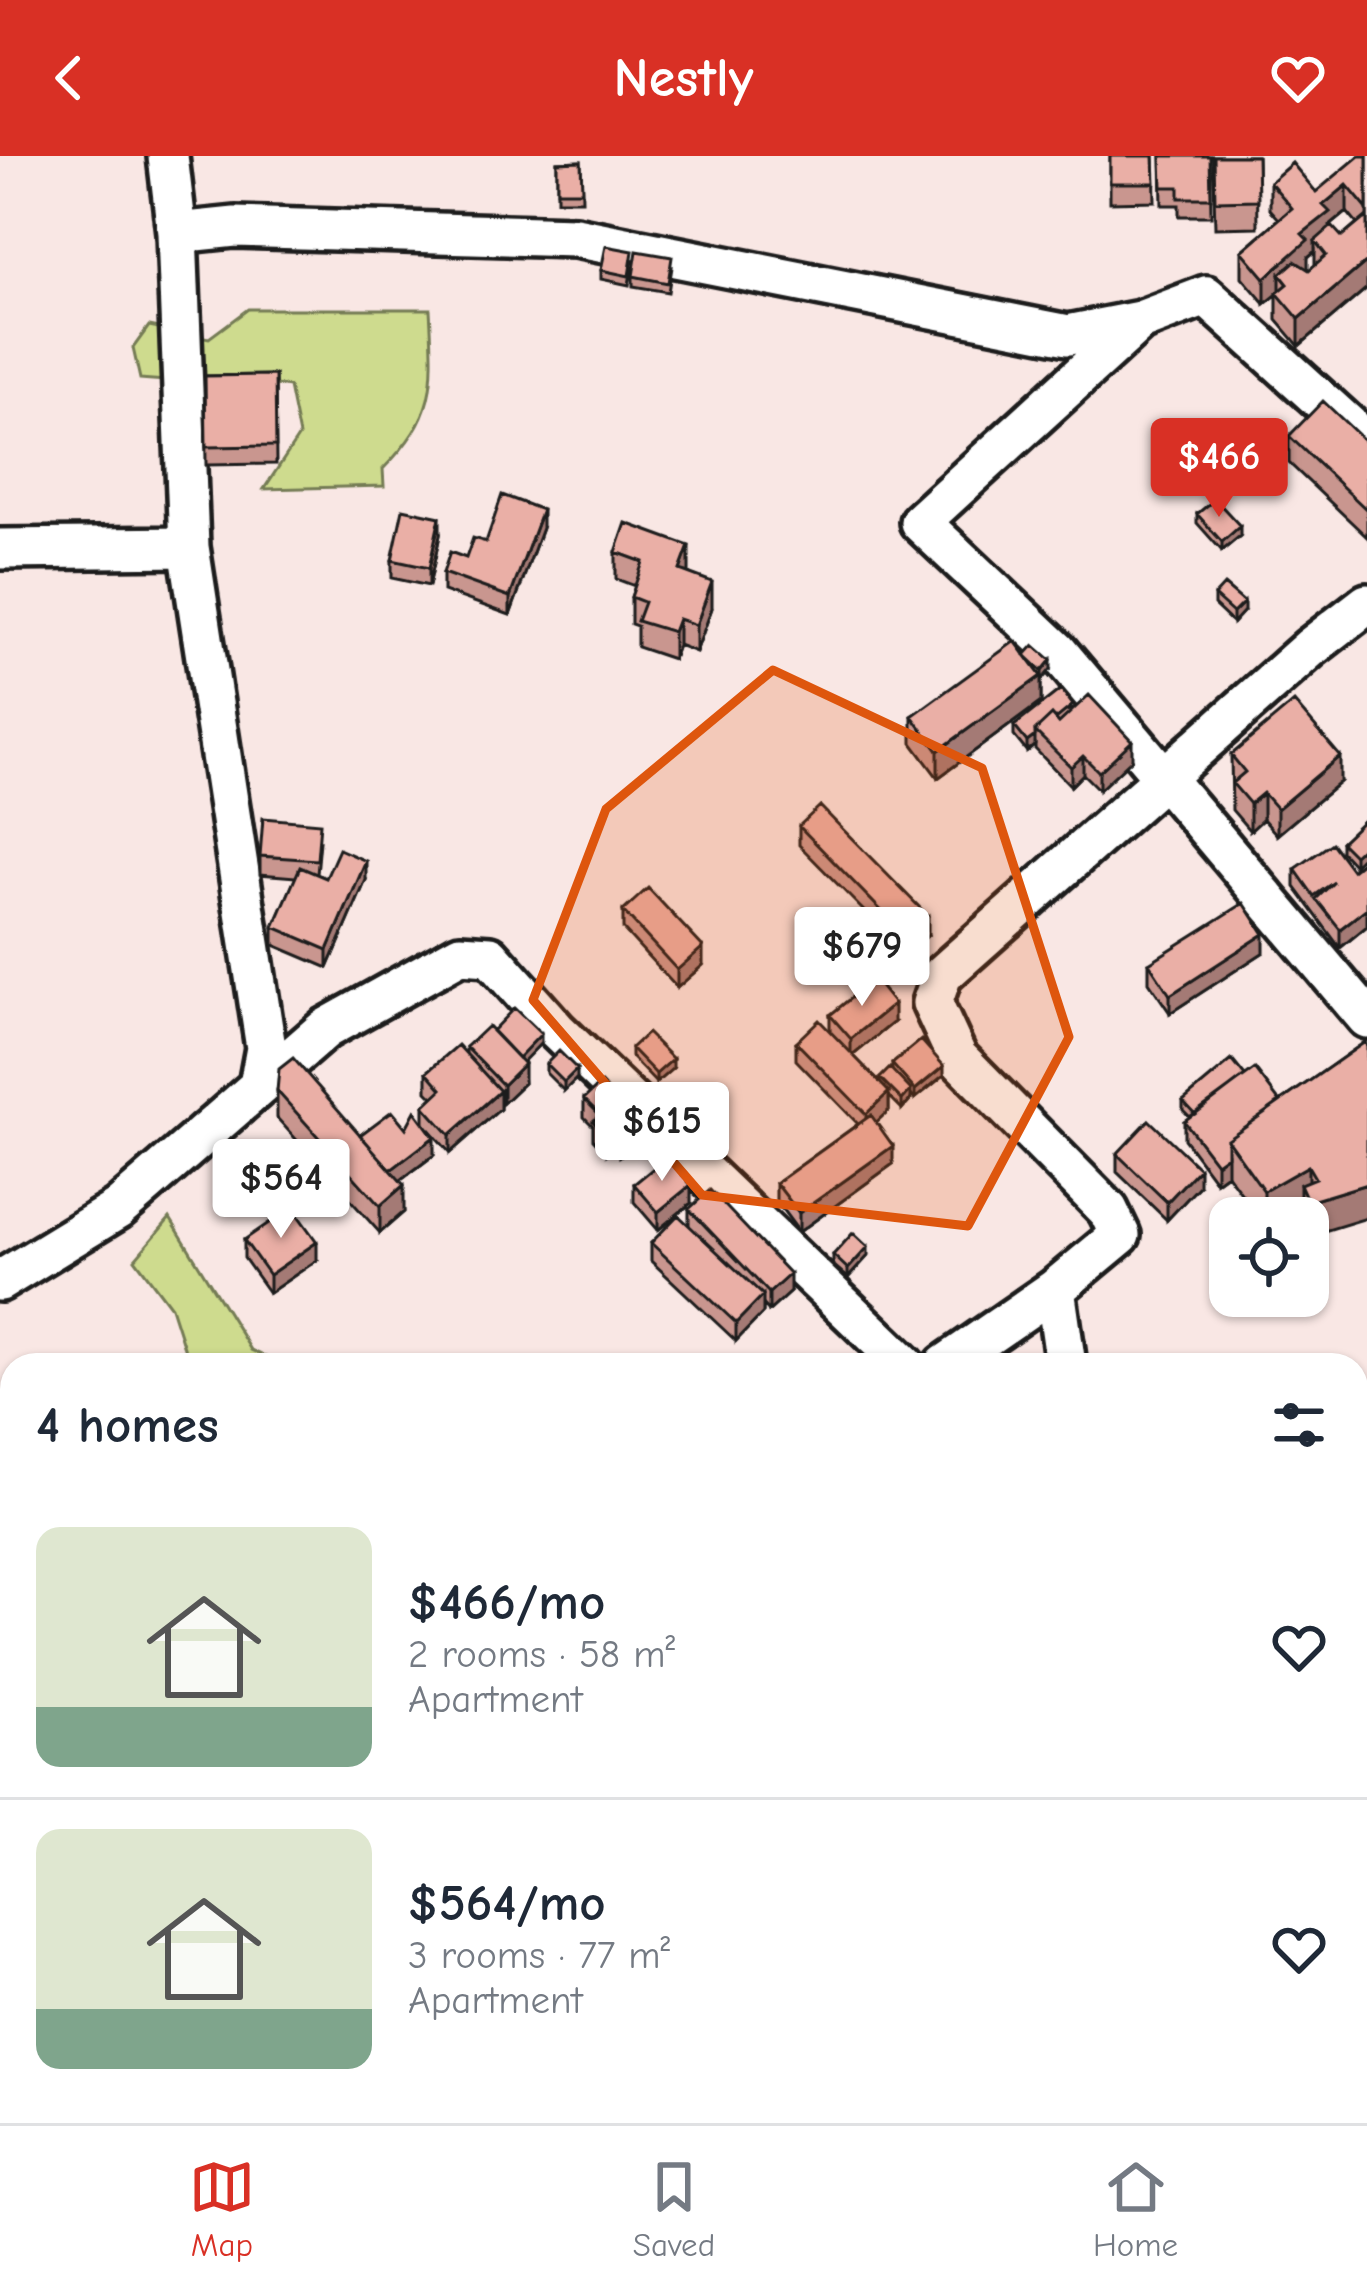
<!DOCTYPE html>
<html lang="en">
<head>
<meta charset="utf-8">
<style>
	:root { --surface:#fff; --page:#f2f2f3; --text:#1f2937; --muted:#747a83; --line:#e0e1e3; --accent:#d93025 }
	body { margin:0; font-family:"Comic Neue",sans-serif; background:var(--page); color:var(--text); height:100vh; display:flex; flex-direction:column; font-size:45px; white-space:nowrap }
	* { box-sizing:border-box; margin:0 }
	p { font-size:39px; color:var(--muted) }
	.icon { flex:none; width:66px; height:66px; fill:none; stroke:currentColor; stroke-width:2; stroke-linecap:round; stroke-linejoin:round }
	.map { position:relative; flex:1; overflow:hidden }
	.sheet { position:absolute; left:0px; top:1197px; width:1368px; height:771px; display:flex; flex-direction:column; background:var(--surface); border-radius:36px 36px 0 0; box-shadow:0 3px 9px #0004 }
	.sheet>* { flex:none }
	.tools { position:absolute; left:1209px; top:1041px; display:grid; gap:24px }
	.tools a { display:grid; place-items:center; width:120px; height:120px; border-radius:24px; background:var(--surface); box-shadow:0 3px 9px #0004; font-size:60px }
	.price { position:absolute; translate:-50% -102px; padding:0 27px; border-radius:12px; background:#fff; color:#222; font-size:39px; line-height:78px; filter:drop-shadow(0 3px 6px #0008) }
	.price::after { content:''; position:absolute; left:50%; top:72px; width:36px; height:27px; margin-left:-18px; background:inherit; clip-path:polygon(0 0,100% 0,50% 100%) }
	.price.on { background:var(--accent); color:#fff }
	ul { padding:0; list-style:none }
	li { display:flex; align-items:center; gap:36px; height:300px; padding:0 36px }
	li+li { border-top:3px solid var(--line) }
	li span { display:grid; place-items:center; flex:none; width:336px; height:240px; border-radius:24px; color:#555 }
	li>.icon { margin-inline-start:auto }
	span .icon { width:144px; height:144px; fill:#fffc; stroke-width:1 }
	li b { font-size:51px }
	h2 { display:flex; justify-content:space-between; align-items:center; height:144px; padding:0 36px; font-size:51px }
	header { display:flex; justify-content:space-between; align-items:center; height:156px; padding:0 36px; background:var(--accent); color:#fff; font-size:54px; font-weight:600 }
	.tabs { display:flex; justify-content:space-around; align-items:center; height:168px; border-top:3px solid var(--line); background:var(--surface); font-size:33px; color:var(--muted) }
	.tabs a { display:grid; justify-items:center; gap:6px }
	.tabs .on { color:var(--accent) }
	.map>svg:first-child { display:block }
	.green { fill:#cedb8e; stroke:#757c55; stroke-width:3 }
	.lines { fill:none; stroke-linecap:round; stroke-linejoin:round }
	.minor-casing { stroke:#1c1c1c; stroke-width:48 }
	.minor { stroke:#fff; stroke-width:39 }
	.wall { fill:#c9968f; stroke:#1c1c1c; stroke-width:3; fill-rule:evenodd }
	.shaded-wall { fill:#a47a74; stroke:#1c1c1c; stroke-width:3 }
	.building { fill:#eaafa6; stroke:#1c1c1c; stroke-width:3 }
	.marked { fill:#de560d; fill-opacity:0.2; stroke:#de560d; stroke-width:9; stroke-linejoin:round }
</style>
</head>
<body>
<header><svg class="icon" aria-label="back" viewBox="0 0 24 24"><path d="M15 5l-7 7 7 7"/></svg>Nestly<svg class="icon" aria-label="heart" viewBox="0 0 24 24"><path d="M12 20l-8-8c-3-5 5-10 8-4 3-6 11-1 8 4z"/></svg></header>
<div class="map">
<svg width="1367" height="1967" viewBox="0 0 1367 1967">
	<rect width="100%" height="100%" fill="#f9e7e4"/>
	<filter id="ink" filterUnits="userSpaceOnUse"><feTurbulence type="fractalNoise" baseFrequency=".00833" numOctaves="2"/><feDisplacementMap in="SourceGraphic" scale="24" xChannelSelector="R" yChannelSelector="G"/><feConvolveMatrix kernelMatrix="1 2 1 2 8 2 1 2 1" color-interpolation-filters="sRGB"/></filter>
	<g filter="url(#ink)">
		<!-- green -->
		<path class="green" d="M248,153H430C434,227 438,258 383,313L384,330L264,333L299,280L289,231C239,223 191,228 140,223L133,192L149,170L209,182Z
			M170,1062L251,1194L283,1209H203L187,1201L171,1151L135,1103Z
			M166,1956H610L595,1967H173Z
			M618,1956H782L784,1967H622Z"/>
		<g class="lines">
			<!-- minor casing -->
			<g class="minor-casing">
				<path id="minor" d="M168,0L177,77L189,391L266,892L260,924
					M177,77L235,71L575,81L1068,179L1140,165
					M1367,286L1206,140L1140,165L920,366L1057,495L1367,862
					M0,393L189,391
					M0,1125L118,1053L325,873L460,798L490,800L556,874L905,1209
					M1055,1133L1066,1209
					M945,1209L1055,1133L1120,1079L1108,1054L957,901L932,847L942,819L1310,492L1367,448
					M800,1956L802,1967
					M1173,1956L1175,1967"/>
			</g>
			<!-- minor -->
			<use href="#minor" class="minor"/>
		</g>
		<!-- wall -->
		<path class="wall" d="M1110,0H1154L1155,45L1110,46Z
			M1161,0H1210L1211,60H1179V49H1162Z
			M1213,0H1257L1258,71L1215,72Z
			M1367,0V132L1299,190L1277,164V138L1265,148L1242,121V95L1279,63L1270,53V26L1316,36ZM1347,56L1357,68L1342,81L1330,72V70ZM1315,95V109L1309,114L1306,112L1308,101Z
			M581,5L582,44H557V6Z
			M633,104L629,129L601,123V114Z
			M672,111L668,136L633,130V120Z
			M275,219L276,308L206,309L205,220Z
			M1289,280L1367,287V381L1289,307Z
			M1197,358L1240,380L1222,395L1197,367Z
			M542,372L510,459L443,435V417L466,402L486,386Z
			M440,379L429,430L392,422V404Z
			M616,396L689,417L712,452L696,496L678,489L673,503L637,491V470L631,468V441L635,430L616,423Z
			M1214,440L1244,455L1233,467L1214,449Z
			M1025,499L1051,513L1041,523V546L938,622L912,587V560Z
			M1073,553L1132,603L1099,634L1083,618L1071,630L1035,593V589L1027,596L1014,580V570Z
			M1231,599L1340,626L1277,679L1263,663L1250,675L1232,654Z
			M1367,661L1354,709L1341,695V686Z
			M799,670L928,779L907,799L799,689Z
			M320,685L317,718L326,722L366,724L328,812L274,789V771L296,721L260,718V700Z
			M1367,702V770L1340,792L1295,731V713L1352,714Z
			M623,755L703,809L677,832L623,773Z
			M1264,796L1170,857L1149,826V807Z
			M830,859L894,866L853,899L880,927V922L892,915V908L944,919L915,943L911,939V943L902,953L889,940V954L876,966L893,1008L799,1076L776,1045V1027L858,968L796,904V886L830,876Z
			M492,875L541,887L522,906L524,927L503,947L500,943V953L450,997L428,972L434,999L400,1025L404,1056L380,1077L277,962V935L360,979L406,972L424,967V950L433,941L427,935V916L466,899V891Z
			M1365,886L1308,1062H1300V1049L1277,1062H1259L1227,1018L1216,1026L1184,983V965L1190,961L1183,954V945L1245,920L1280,946Z
			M631,892L673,912L656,927L631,901Z
			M546,908L577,922L564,935L546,917Z
			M584,943L638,984L620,1000L613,992L607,998L593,983V970L584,961Z
			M1117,998L1199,1030L1167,1064L1117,1016Z
			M634,1028L691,1047L658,1074L634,1046Z
			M689,1053L790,1136L769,1155L763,1148V1157L736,1185L651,1105V1087L689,1069Z
			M244,1084L317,1104L269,1137L244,1102Z
			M833,1099L868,1100L848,1122L833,1109Z
			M1268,1956H1308V1967H1270Z"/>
		<!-- shaded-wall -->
		<path class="shaded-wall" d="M1347,29V56L1330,70V82L1315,85V95L1308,101V111L1288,128L1280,118V136L1265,148V122L1302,78L1323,49Z
			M1367,105V132L1299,190V163Z
			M542,354V372L510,459V441Z
			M440,361V379L429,430V412Z
			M1240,370V380L1222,395V386Z
			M689,390V417L680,414Z
			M712,426V452L696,496V469Z
			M1244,446V455L1233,467V457Z
			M678,463V489L673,503V476Z
			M1051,504V513L1042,524V515Z
			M1041,520V546L938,622V595Z
			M1035,580V589L1027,596V586Z
			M1132,585V603L1099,634V616Z
			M1083,600V618L1071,630V611Z
			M1340,600V626L1277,679V653Z
			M1263,637V663L1250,675V648Z
			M1367,687V696L1354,709V699Z
			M366,705V724L328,812V794Z
			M1367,752V770L1340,792V773Z
			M928,760V779L907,799V781Z
			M1264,778V796L1170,857V839Z
			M703,791V809L677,832V814Z
			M894,848V866L851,901V883Z
			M541,878V887L517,912V902Z
			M673,903V912L656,927V918Z
			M524,908V927L503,947V929Z
			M944,910V919L915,943V934Z
			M577,913V922L564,935V926Z
			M911,934V943L902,953V944Z
			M500,935V953L450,997V979Z
			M889,936V954L866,976V958Z
			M638,966V984L620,1000V982Z
			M613,974V992L607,998V980Z
			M434,981V999L389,1033V1015Z
			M893,990V1008L799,1076V1057Z
			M1227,999V1018L1216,1026V1007Z
			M1308,1010V1045L1300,1028V1049L1277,1062H1264V1035Z
			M1199,1012V1030L1167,1064V1046Z
			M1367,1028V1062L1308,1080V1046Z
			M404,1029V1056L380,1077V1050Z
			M691,1029V1047L658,1074V1056Z
			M317,1086V1104L269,1137V1119Z
			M868,1091V1100L848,1122V1113Z
			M790,1118V1136L769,1155V1137Z
			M763,1139V1157L736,1185V1167Z
			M1367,1551V1569L1356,1572V1553Z
			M1367,1602V1620L1356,1623V1605Z
			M1359,1639V1657L1356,1658V1640Z
			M1367,1739V1757L1356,1759V1741Z"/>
		<!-- building -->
		<path class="building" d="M1110,0H1154L1155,27H1110Z
			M1161,0H1210L1211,42H1179V31H1162Z
			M1214,0H1257L1258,44L1215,45Z
			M1359,0H1367V53L1347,29L1323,49L1330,56L1302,78L1308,84L1265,122L1242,95L1292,52L1270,26L1292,7L1316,36Z
			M581,5L582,35H557V6Z
			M1367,60V105L1299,163L1277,137L1288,128L1280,118L1295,105L1309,114L1326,99L1315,85L1332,70L1342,81Z
			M606,90L633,95L629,120L601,114Z
			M637,95L672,101L668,127L633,120Z
			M275,219L276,290L206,291L205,220Z
			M1323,245L1367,287V354L1289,280Z
			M502,339L542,354L510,441L443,417L450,396L466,402L473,382L486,386Z
			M1215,343L1240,370L1222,386L1197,358Z
			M403,353L440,361L429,412L392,404Z
			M626,367L689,390L680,414L712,426L696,469L678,463L673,476L637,465L644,446L631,441L643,406L616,396Z
			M1224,429L1244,446L1233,457L1214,440Z
			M1015,485L1041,520L938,595L912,560Z
			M1034,489L1051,504L1042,515L1025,499Z
			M1061,533L1073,549L1056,563L1052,559L1035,575V580L1027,586L1014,570Z
			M1089,539L1132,585L1099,616L1083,600L1071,611L1035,575L1052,559L1059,567Z
			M1294,546L1340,600L1277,653L1263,637L1250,648L1232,627L1245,616L1231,599Z
			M820,650L928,760L907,781L799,670Z
			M1367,661V687L1354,699L1341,686Z
			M263,662L320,667L317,704L260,700Z
			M1332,687L1352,714L1367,702V752L1340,773L1316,743L1334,726L1314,740L1295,713Z
			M339,693L366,705L328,794L274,771L300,711L326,722Z
			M648,732L703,791L677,814L623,755Z
			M1244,747L1264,778L1170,839L1149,807Z
			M874,823L894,848L851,883L830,859Z
			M514,852L541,878L518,902L492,875Z
			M819,864L889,936L866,958L796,886Z
			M488,870L524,908L503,929L466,891Z
			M647,877L673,903L656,918L631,892Z
			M921,884L944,910L915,934L892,908Z
			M1365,886L1367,890V1028L1308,1046L1300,1028L1315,1022L1308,1010L1264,1035L1227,983Z
			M458,889L500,935L450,979L424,950L442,933L427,916Z
			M559,895L577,913L564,926L546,908Z
			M293,902L404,1029L380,1050L277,935L279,913Z
			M1232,904L1245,920L1195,958L1183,945Z
			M890,912L911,934L902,944L880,922Z
			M1255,913L1280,946L1227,983V999L1216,1007L1184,965Z
			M601,927L638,966L620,982L613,974L607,980L593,965L600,959L584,943Z
			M392,955L406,972L415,955L434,981L391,1014L360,979Z
			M871,959L893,990L799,1057L776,1027Z
			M1149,964L1199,1012L1167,1046L1117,998Z
			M667,1001L691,1029L658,1056L634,1028Z
			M710,1034L790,1118L769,1137L689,1053Z
			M292,1051L317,1086L269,1119L244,1084Z
			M678,1059L763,1139L736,1167L651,1087Z
			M853,1077L868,1091L848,1113L833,1099Z
			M1367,1501V1551L1356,1553V1503Z
			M1367,1573V1602L1356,1605V1575Z
			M1367,1670V1739L1356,1741V1672Z
			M1123,1956H1154L1155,1965L1124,1967Z
			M1272,1956H1294L1273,1960Z
			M1367,1957V1967H1347L1346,1963Z"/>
	</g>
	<!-- marked area -->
	<path class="marked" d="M773,514L982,612L1069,881L968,1070L702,1039L533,844L606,653Z"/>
</svg>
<div class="tools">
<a><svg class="icon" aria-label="locate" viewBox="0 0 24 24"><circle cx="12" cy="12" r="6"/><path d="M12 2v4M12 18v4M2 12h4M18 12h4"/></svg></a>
</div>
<b class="price on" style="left:1219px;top:364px">$466</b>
<b class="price" style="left:862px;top:853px">$679</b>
<b class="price" style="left:662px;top:1028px">$615</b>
<b class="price" style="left:281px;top:1085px">$564</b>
<section class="sheet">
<h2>4 homes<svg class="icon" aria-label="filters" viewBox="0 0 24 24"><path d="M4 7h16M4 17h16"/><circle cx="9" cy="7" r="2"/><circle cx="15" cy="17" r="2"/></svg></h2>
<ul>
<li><span style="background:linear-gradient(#dfe7d0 75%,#7fa58c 0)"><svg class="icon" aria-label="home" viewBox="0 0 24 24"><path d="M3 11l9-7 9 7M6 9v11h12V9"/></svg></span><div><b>$466/mo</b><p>2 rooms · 58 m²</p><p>Apartment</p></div><svg class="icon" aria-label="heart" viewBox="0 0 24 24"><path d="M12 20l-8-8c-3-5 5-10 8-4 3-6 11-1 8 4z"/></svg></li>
<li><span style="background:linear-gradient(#dfe7d0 75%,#7fa58c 0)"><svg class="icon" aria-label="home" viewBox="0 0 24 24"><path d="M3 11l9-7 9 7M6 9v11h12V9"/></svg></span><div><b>$564/mo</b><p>3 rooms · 77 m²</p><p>Apartment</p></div><svg class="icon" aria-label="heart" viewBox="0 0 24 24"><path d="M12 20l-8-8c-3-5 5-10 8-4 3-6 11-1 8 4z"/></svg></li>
</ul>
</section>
</div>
<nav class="tabs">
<a class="on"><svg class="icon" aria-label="map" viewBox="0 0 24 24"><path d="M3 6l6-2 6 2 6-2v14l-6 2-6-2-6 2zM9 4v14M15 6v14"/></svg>Map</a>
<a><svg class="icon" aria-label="saved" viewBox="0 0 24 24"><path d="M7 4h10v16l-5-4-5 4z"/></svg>Saved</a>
<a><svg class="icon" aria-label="home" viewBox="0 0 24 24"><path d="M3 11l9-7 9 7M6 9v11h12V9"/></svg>Home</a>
</nav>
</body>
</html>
